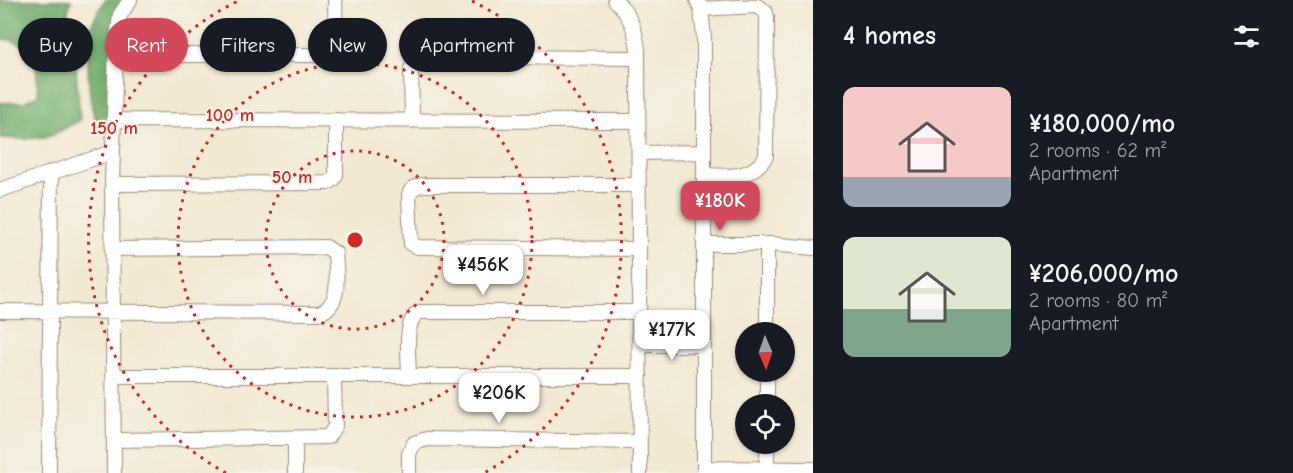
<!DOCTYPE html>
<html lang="en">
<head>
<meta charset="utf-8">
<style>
	:root { --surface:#171b24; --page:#242831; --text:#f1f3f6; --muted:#9ea1a6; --accent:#d1495b }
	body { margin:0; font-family:"Comic Neue",sans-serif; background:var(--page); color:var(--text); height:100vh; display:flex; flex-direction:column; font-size:22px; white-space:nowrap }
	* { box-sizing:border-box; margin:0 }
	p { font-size:20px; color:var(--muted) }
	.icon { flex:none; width:33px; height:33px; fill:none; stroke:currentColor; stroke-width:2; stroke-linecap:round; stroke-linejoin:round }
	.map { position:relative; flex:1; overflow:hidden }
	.side { display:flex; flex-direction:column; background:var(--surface); width:480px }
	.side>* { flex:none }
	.hud { position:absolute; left:18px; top:18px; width:570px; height:54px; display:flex; gap:12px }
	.needle { width:39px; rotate:178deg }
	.tools { position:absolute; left:735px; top:322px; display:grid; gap:12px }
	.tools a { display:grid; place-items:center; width:60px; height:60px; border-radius:50%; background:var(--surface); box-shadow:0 2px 4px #0004; font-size:30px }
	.price { position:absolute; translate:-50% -51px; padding:0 14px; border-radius:12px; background:#fff; color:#222; font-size:20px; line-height:39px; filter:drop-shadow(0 2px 3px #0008) }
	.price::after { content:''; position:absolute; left:50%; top:36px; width:18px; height:14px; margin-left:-9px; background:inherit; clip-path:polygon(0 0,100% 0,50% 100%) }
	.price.selected { background:var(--accent); color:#fff }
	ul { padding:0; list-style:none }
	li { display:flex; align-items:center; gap:18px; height:150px; padding:0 30px }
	li span { display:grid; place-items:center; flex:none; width:168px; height:120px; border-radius:12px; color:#555 }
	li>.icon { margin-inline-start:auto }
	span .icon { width:72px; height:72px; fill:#fffc; stroke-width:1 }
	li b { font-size:26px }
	h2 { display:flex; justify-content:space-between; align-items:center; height:72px; padding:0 30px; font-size:26px }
	.tag { padding:0 21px; border-radius:27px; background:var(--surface); box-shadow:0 2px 4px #0004; font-size:21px; line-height:54px }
	.tag.selected { background:var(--accent); color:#fff }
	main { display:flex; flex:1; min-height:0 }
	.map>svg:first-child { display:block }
	.forest { fill:#6eab6b; stroke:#546a44; stroke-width:1.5 }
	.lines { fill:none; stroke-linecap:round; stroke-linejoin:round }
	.street-casing { stroke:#968a78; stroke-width:16 }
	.street { stroke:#fff; stroke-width:14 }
	.ring { fill:none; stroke:#d62828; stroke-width:3; stroke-dasharray:3 6 }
	.centre { fill:#d62828; stroke:#f7f3e8; stroke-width:3 }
	.ring-label { font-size:18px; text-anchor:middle; font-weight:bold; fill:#d62828; stroke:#f7f3e8; stroke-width:4.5; stroke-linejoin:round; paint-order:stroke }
</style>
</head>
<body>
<main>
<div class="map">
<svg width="813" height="473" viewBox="0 0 813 473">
	<rect width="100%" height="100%" fill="#f7f3e8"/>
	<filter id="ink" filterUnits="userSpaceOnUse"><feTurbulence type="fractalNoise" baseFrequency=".0167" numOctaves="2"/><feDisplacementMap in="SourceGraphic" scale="12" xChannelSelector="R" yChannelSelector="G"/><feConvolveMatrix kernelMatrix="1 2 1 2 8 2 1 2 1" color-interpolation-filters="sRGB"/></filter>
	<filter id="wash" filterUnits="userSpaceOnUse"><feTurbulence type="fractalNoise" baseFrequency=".008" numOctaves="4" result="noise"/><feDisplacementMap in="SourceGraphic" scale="24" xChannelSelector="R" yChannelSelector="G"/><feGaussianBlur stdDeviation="1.35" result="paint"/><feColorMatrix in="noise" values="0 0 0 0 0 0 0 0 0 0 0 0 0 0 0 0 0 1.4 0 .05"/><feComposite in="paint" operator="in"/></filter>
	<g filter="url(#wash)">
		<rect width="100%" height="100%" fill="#f2e9d2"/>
		<!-- forest -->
		<path class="forest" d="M0,0H71L66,19L73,29L80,120L51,136L26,139L0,138V103L24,102L38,95C37,66 37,40 0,39Z
			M105,0H124L111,106L107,118L103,121L96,119C88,106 86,46 90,30C92,20 100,9 105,0Z"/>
	</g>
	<g filter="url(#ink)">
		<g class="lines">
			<!-- street casing -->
			<g class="street-casing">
				<path id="street" d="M615,0C629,13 636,30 638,50L640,473
					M697,0L701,9L704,38V473
					M701,9L757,6L765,11L767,17L766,156C752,180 728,176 704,175
					M116,55H327L333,50L336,43L335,0
					M114,120L638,121
					M412,121L411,69C414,61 417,59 425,57L638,58
					M639,153L704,152
					M112,184L328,183L333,180L336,175V120
					M639,185H426C418,185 411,187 409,195L411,244L418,247L639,249
					M0,190L113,152
					M704,244H770L813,248
					M0,311L319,313C343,305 336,273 335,253L326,247L112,249
					M767,333V244
					M640,345H704
					M113,376H640
					M409,376C409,359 403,321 419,312H639
					M767,405V372
					M295,439V473
					M114,440L328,437L335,426L334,376
					M704,468L813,469
					M767,468V444
					M49,473L51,172
					M114,473L112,184L116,47L120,15L130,0
					M409,473V454L414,443L427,439L640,442"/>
			</g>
			<!-- street -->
			<use href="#street" class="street"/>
		</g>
	</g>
	<!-- distance rings -->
	<g class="ring">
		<circle cx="355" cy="240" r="89"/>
		<circle cx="355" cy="240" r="177"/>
		<path d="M226 473A266 266 0 0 1 238 1M472 1A266 266 0 0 1 484 473"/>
	</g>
	<circle cx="355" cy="240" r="9" class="centre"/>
	<g class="ring-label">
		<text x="230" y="121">100 m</text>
		<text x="114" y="134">150 m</text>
		<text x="292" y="183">50 m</text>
	</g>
</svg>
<div class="tools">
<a><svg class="needle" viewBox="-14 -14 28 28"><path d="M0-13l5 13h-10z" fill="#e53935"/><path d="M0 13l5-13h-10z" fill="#9ea1a6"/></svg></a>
<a><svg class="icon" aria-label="locate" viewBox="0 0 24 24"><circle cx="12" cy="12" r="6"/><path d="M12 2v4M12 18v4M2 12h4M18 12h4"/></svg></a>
</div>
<b class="price selected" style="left:720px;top:232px">¥180K</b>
<b class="price" style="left:483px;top:296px">¥456K</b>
<b class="price" style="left:672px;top:361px">¥177K</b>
<b class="price" style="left:499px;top:424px">¥206K</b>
<div class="hud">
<a class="tag">Buy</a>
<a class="tag selected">Rent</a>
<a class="tag">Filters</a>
<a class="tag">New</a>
<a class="tag">Apartment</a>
</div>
</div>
<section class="side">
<h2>4 homes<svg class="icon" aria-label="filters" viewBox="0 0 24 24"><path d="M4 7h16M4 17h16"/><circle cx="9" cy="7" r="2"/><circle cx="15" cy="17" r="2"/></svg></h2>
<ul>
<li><span style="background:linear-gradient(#f6c9c9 75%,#9aa5b1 0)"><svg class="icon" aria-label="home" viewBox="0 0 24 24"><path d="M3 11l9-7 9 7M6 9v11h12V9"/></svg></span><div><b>¥180,000/mo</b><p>2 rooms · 62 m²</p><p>Apartment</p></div></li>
<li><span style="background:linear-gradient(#dfe7d0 60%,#7fa58c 0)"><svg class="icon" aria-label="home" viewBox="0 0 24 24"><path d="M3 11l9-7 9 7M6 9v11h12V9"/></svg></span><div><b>¥206,000/mo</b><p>2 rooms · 80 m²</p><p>Apartment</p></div></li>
</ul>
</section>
</main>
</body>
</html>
